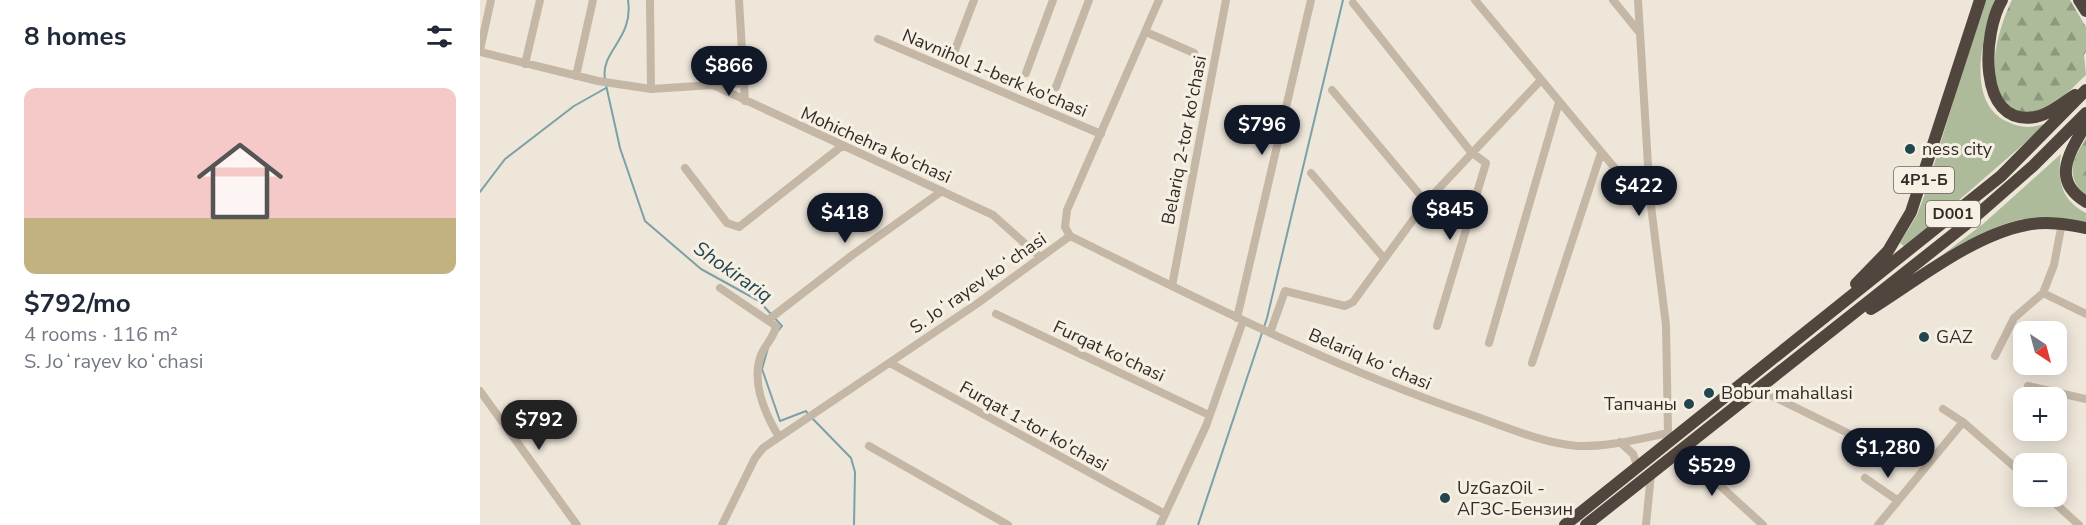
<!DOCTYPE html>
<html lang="en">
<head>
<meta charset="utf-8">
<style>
	:root { --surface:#fff; --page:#f2f2f3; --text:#1f2937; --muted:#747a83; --accent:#111827 }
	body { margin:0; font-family:"Nunito Sans",sans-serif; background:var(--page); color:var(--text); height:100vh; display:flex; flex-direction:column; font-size:22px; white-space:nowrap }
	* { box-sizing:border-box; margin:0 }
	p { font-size:20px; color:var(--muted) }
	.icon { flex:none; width:33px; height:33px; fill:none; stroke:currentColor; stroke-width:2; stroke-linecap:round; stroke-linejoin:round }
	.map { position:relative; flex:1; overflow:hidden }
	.drawer { display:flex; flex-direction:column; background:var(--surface); width:480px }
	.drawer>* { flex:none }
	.needle { width:39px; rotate:144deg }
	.fabs { position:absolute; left:1533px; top:321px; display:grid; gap:12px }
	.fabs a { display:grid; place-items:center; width:54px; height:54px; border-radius:12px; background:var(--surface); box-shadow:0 3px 15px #0003; font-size:30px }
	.price { position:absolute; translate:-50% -51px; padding:0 14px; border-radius:21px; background:var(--accent); color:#fff; font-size:20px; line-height:39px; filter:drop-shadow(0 2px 3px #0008) }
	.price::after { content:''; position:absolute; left:50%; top:36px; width:18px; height:14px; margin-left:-9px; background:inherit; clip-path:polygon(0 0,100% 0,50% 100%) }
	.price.selected { background:#222; color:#fff }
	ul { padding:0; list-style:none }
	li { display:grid; align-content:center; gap:12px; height:318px; padding:0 24px }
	li span { display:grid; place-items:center; height:186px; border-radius:12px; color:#555 }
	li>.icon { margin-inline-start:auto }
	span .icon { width:108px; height:108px; fill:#fffc; stroke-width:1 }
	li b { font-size:26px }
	h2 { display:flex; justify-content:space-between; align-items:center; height:72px; padding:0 24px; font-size:26px }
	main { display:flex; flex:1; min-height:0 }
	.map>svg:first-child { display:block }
	.green { fill:#adbb9b }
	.forest { fill:url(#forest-firs) }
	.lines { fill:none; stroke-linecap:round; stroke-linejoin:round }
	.stream { stroke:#7ba1a7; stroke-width:2 }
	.minor { stroke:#c4b7a6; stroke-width:8 }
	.highway { stroke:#51463e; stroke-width:12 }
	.poi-dot { fill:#21464e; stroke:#f6f0e4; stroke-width:2 }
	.labels { text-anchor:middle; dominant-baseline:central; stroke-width:6; stroke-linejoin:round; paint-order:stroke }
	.shield { fill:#f6f0e4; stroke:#6c665f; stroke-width:1.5 }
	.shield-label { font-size:16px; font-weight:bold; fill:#312b26 }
	.street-label { font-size:18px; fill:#312b26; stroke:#f6f0e4 }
	.poi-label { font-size:18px; fill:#312b26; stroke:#f6f0e4; text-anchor:start }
	.water-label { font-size:20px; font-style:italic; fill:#21464e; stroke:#f6f0e4 }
</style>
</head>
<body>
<main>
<section class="drawer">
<h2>8 homes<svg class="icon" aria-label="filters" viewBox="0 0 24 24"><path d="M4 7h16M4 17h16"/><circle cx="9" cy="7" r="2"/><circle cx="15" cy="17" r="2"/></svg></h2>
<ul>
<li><span style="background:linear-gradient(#f6c9c9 70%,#c2b280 0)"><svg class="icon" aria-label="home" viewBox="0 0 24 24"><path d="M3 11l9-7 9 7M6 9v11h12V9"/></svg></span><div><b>$792/mo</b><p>4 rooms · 116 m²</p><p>S. Joʻrayev koʻchasi</p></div></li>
</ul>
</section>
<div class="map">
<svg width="1606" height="525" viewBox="0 0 1606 525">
	<defs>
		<pattern id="forest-firs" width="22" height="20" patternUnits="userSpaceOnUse" patternTransform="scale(1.5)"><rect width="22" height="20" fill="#adbb9b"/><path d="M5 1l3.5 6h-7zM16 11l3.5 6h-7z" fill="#8d987e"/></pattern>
	</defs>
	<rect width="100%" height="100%" fill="#eee6d9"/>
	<!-- green -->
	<path class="green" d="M1504,0H1516C1503,33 1484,103 1528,122C1543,129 1554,128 1569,122L1425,247L1420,243L1437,215L1446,191Z
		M1581,154C1577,180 1581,200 1606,213V223C1587,222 1565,218 1546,219C1510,222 1462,261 1431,279L1503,224Z"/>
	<!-- forest -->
	<path class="forest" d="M1532,0H1590L1606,27V52L1604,55L1606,75C1594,86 1581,101 1567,108C1558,113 1545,114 1536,110C1499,91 1518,28 1532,0Z
		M1606,138V199C1586,173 1590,165 1606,138Z"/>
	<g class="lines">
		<!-- stream -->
		<path class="stream" d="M125,79C120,51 154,39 148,0
			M126,85L140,148L165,221L221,269L279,301L302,326L298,331
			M0,192L25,159L94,106L126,88
			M288,348L282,369L300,421L326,411L328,414
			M332,418L371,458L375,472L374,525
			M718,525L787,318L863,0"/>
		<!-- minor -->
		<path class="minor" d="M170,0L171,89
			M259,0L265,101
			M995,0L1158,196L1170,198
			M1133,0L1159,32
			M1158,0L1170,198L1186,325L1188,433
			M873,3L991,152L1006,163L957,326
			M666,32L714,53
			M398,39L621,134
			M0,50L11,0
			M475,50L494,0
			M0,52L118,81L171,89L233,85L513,215L560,257
			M45,64L60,0
			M546,73L573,0
			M96,76L113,0
			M234,85L264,83
			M576,87L609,0
			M852,90L946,202
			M205,168L247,223L259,227L362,146
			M831,173L903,257
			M590,236C721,300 851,367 989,414C1021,425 1064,444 1098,446C1128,447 1159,439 1188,433L1193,439
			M590,236L585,227L587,210L679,0
			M692,286L746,0
			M240,288L296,326C295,336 285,345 281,355C271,382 285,414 299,437
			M1563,293L1606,314
			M516,314L729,415
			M757,318L831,0
			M288,320L371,256L462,191
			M790,333L805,291L865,306L873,302L946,202L1061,80
			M1009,343L1079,102
			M1515,356L1534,318L1563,293L1574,265L1582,223
			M410,363L685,514
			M1052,363L1121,153
			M1548,386L1606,399
			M1281,387L1286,393L1382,440
			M0,391L97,525
			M1463,409L1483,422L1544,475
			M1140,442L1153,454L1158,467
			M389,446L528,525
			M1201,450L1283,525
			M1385,478L1417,500
			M1567,496L1599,525
			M242,525L275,458L283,448L498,303L590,236
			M680,525L726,426L763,321
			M1166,525L1171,474
			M1398,525L1483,422"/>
		<!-- highway -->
		<path class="highway" d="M1522,0C1503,31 1496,127 1555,117C1570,114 1583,103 1595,95
			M1599,0L1606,11
			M1606,124C1590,152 1570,180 1606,202
			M1376,284L1408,251L1431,212L1500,0
			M1391,309C1436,281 1493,235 1546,225C1566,221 1586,224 1606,228
			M1085,525L1521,176L1606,90
			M1106,525L1489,222L1553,166L1606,113"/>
	</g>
	<!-- markers -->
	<g class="poi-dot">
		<circle cx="1430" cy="149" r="6"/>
		<circle cx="1444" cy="337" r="6"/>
		<circle cx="1229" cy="393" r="6"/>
		<circle cx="1209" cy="404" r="6"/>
		<circle cx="965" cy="498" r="6"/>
	</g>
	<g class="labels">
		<!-- shield labels -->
		<g class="shield">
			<rect x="1414" y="167" width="60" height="26" rx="4.5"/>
			<rect x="1446" y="201" width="54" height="26" rx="4.5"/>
		</g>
		<g class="shield-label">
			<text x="1444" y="180">4Р1-Б</text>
			<text x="1473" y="214">D001</text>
		</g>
		<!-- street labels -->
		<g class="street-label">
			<text transform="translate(515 73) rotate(23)">Navnihol 1-berk ko'chasi</text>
			<text transform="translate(704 140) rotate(-79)">Belariq 2-tor ko'chasi</text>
			<text transform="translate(396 145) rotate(24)">Mohichehra ko'chasi</text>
			<text transform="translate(498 283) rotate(-35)">S. Joʻrayev koʻchasi</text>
			<text transform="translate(629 351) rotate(25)">Furqat ko'chasi</text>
			<text transform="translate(890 359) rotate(23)">Belariq koʻchasi</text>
			<text transform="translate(554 426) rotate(29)">Furqat 1-tor ko'chasi</text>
		</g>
		<!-- poi labels -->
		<g class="poi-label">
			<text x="1442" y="149">ness city</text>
			<text x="1456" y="337">GAZ</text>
			<text x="1241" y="393">Bobur mahallasi</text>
			<text x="1197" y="404" text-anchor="end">Тапчаны</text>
			<text x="977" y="488">UzGazOil -<tspan x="977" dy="21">АГЗС-Бензин</tspan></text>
		</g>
		<!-- water labels -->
		<g class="water-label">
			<text transform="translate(253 272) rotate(35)">Shokirariq</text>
		</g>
	</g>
</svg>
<div class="fabs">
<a><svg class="needle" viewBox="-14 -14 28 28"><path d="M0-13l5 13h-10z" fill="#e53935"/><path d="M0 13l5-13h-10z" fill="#747a83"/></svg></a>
<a>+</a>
<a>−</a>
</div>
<b class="price" style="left:249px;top:97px">$866</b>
<b class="price" style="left:782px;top:156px">$796</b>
<b class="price" style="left:1159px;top:217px">$422</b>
<b class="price" style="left:970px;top:241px">$845</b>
<b class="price" style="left:365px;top:244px">$418</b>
<b class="price selected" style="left:59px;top:451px">$792</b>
<b class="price" style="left:1408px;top:479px">$1,280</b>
<b class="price" style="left:1232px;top:497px">$529</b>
</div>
</main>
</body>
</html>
